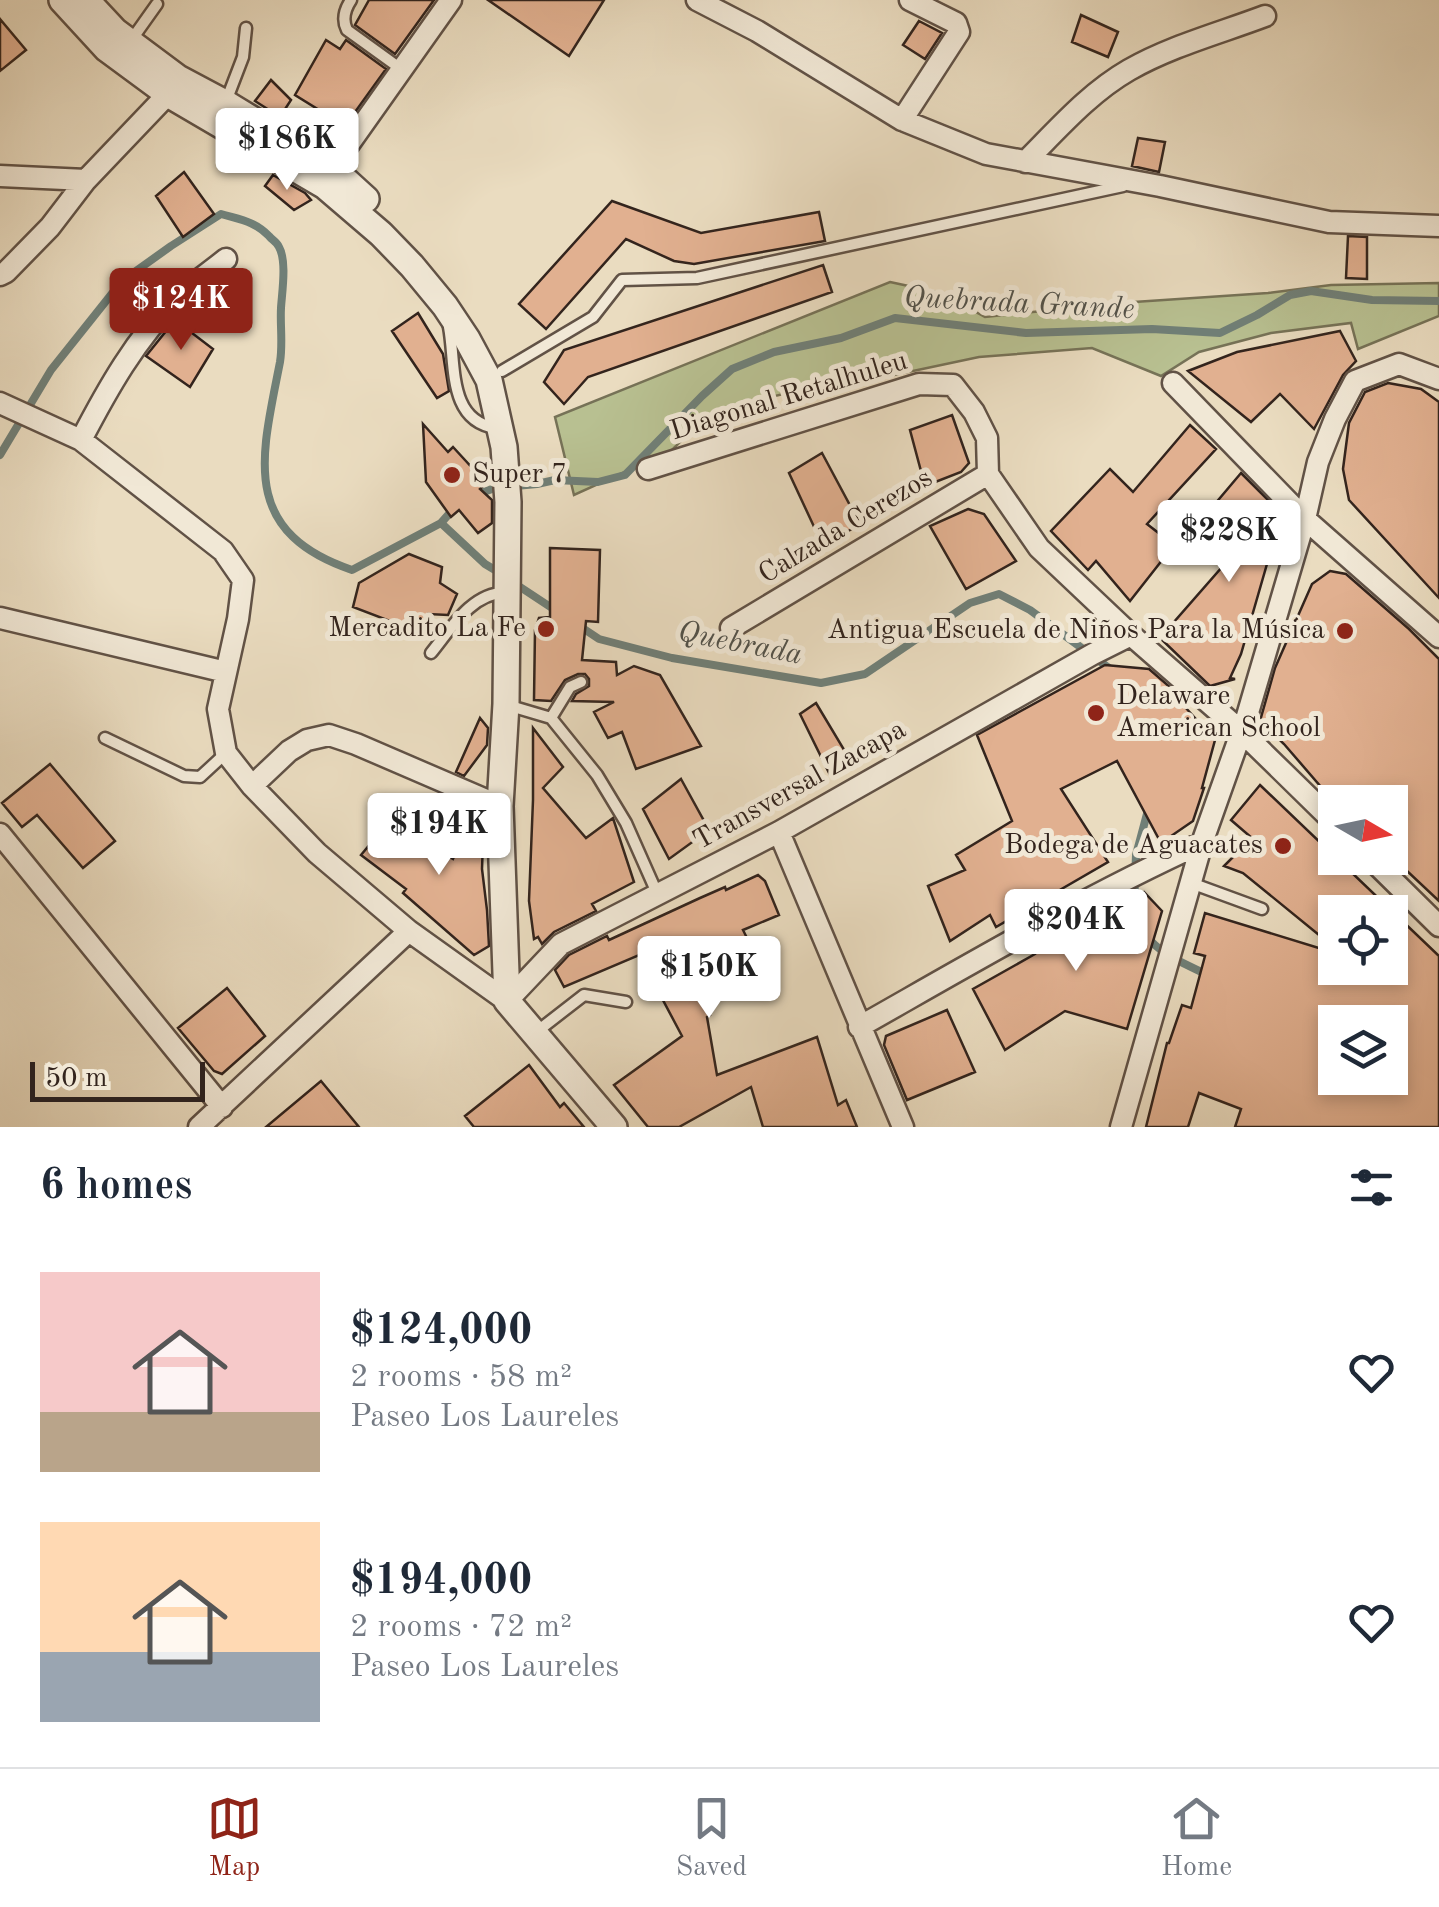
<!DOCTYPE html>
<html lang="en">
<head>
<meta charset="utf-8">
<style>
	:root { --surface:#fff; --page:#f2f2f3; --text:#1f2937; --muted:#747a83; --line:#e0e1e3; --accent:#8f2418 }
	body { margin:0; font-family:"Old Standard TT",serif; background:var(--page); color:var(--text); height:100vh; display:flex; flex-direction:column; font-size:38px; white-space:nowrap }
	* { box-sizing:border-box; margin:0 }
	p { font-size:32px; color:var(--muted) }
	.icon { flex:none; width:55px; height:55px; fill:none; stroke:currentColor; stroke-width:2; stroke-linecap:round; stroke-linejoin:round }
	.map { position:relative; height:1127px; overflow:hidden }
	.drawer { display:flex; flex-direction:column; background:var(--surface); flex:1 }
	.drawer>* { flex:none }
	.needle { width:65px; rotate:99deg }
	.fabs { position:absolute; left:1318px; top:785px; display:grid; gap:20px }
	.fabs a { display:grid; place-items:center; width:90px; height:90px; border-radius:0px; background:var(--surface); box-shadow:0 5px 15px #0003; font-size:50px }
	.scale { position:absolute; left:30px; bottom:25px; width:175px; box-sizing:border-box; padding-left:10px; border:5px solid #33241d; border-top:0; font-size:28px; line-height:35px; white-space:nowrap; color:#33241d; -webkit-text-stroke:8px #f1e8d6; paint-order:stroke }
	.price { position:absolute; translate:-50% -85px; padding:0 22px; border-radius:10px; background:#fff; color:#222; font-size:32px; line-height:65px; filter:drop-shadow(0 2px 5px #0008) }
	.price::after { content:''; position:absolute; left:50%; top:60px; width:30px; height:22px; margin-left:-15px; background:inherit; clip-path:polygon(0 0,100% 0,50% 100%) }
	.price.on { background:var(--accent); color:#fff }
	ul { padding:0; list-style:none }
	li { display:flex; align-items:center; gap:30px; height:250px; padding:0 40px }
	li span { display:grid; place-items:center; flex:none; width:280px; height:200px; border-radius:0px; color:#555 }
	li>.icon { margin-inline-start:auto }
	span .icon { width:120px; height:120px; fill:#fffc; stroke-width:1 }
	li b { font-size:42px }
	h2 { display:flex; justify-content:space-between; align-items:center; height:120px; padding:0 40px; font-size:42px }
	.dock { display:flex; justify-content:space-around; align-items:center; height:140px; border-top:2px solid var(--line); background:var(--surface); font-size:28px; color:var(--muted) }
	.dock a { display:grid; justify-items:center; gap:5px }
	.dock .on { color:var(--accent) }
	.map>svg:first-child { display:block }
	.green { fill:#b8c091; stroke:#767257; stroke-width:2.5 }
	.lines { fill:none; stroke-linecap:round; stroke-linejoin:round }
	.stream { stroke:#707f77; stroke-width:8 }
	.building { fill:#e1b090; stroke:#33241d; stroke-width:2.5; fill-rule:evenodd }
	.service-casing { stroke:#615246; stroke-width:15 }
	.minor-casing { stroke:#615246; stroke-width:25 }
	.tertiary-casing { stroke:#615246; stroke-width:30 }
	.service { stroke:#f1e8d6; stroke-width:10 }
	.minor { stroke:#f1e8d6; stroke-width:20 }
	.tertiary { stroke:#f1e8d6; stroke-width:25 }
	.poi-dot { fill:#8f2418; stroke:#f1e8d6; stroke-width:4 }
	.labels { text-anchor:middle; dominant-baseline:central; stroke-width:10; stroke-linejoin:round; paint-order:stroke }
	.street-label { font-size:28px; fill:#33241d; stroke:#f1e8d6 }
	.poi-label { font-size:28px; fill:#33241d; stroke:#f1e8d6; text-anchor:end }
	.water-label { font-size:30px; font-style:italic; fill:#51514a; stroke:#f1e8d6 }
</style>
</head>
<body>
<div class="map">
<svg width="1439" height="1127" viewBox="0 0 1439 1127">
	<rect width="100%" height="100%" fill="#eadcc0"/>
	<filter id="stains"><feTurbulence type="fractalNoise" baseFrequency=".002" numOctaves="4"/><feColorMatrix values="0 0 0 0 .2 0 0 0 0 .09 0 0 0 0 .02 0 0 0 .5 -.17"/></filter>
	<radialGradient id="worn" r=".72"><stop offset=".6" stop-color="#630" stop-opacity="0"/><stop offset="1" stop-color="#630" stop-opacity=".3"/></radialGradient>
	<!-- green -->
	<path class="green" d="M890,282L941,293L985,317L1119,303L1268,293L1331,285L1439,283V316L1358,349L1351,323L1271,333L1199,352L1161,376L1092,348L979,357L861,382L822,385L736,405L699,423L671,451L574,495L555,417Z"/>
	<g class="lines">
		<!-- stream -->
		<path class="stream" d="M0,455L51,370L122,281L171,246L221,214C241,220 254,221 269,236C272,240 277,242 279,247C287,261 282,292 281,308C280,325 283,344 280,362C262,455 238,531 352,570L441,523L455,507
			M475,495L495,488L537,484L555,480L598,482L625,475L702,396L732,369L774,352L841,338L895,318L1026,333L1152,329L1220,333L1257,315L1290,295L1311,291L1372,300L1439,301
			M441,523L485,564L500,573
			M511,581L558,612
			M578,625L599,639L672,658L821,683L865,674L970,603L999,594L1030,610L1113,671
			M1134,904L1136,855L1148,810
			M1146,935C1161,956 1187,964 1209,976"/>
	</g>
	<!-- building -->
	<path class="building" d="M369,0H434L395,54L355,25Z
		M488,0H604L569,56Z
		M1081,15L1118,32L1108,57L1072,42Z
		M0,19L26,50L0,71Z
		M919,21L942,33L925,59L903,45Z
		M326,40L340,49L346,40L386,69L345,126L295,95Z
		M271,80L291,100L280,117L255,101Z
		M1138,138L1165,142L1159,172L1132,166Z
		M184,172L214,214L183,237L156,196Z
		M273,175L305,193L311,200L294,210L265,186Z
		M612,201L701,233L819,212L825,241L694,264L674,261L626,239L546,329L519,304Z
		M1348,236L1367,237V279L1346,278Z
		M823,265L832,292L588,377L564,404L544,382L564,350Z
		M418,313L443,354L449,391L437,398L392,331Z
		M175,320L213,349L190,387L146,356Z
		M1340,331L1356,361L1343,375L1314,429L1280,394L1251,422L1188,371L1237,352Z
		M1388,383L1421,389L1439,402V598L1349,500L1343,469L1349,423L1365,392Z
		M952,415L969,463L961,472L925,486L910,430Z
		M423,424L448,452L453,447L486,483L480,489L492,500V523L478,533L459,510L451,517L426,482Z
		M1190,425L1216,449L1147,524L1174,545L1130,601L1096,561L1088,570L1051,531L1110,469L1133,492Z
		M822,453L860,524L823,546L789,473Z
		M1241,473L1280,512L1287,531L1267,564L1241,654L1230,678L1235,679L1210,686L1160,638L1222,567L1208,552L1227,528L1209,511Z
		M968,509L984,514L1016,561L966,589L930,526Z
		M550,548L600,550L598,622L586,621L582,660L616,662L617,675L634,666L660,675L701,746L636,769L622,732L608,738L594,712L614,702L572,701L576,694L589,686V679L585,674H578L565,680L551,701L534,700L535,630L539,618L550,617Z
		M409,554L442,567L440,583L457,594L448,615L428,614L421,633L353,607L359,583Z
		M1330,571L1346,574L1409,629L1439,659V901L1390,855V802H1334L1284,744L1260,721L1275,668L1312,584Z
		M1105,665L1149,669L1179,695L1175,696L1215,740L1202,788H1204L1193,821L1161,843L1117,761L1061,789L1108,862L996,927L990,915L950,941L928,886L965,870L956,855L1012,821L977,735Z
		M816,703L852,763L831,777L800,714Z
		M480,718L488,728L487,745L464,776L456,772Z
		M533,728L563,767L543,788L586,838L613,818L634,882L592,904L596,911L554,932L542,944L538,937L534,939L529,901L533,800Z
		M50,764L115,841L83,868L37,815L22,827L2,803Z
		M681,779L709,830L669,859L643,809Z
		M1260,785L1439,956V1127H1235L1241,1109L1199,1093L1188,1127H1146L1167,1043H1169L1182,1005L1191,1008L1205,956L1194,953L1205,913L1335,953V968H1390V912H1335V948L1243,873L1224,866L1252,838L1231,820ZM1335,1022H1390V1078H1335Z
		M474,810L484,814L482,869L487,910L489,946L474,955L403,893L406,889L361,855L391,819L421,832L418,837L453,859Z
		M758,875L765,881L779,915L743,930L749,942L693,966L710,1015L707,1017L717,1075L817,1037L838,1105L846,1100L857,1127H763L751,1087L679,1127H648L614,1085L682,1036L639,955L564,987L555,970L569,955L607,936L609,940L700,898L725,887L726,890Z
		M1144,892L1162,911L1127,1029L1065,1011L1005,1050L973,989L1035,954L1034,951Z
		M227,988L265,1036L222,1074L214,1071L178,1028Z
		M947,1010L975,1072L907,1100L884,1045L886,1036Z
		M529,1065L560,1107L564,1103L584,1127H474L465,1116Z
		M321,1081L359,1127H266Z"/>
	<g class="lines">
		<!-- service casing -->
		<g class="service-casing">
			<path id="service" d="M351,0C345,9 342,20 347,30L401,69
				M130,42L157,4
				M225,104L243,57L246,28
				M449,327C456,363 447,421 496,428
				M502,371L593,317L622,280L697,278L1123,186
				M431,653C450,630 472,592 505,593
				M507,705L551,718L597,775L626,823L657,893
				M551,718L570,687L581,682
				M105,738L184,776L200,777L226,753
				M1191,883L1262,909
				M535,1033L584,995L626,1002"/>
		</g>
		<!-- minor casing -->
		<g class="minor-casing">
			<path id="minor" d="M697,0L757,31L902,120L986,154L1160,186L1329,222L1439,226
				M902,120L959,32L956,23L910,0
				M1025,162C1058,129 1089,93 1129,70C1171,46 1220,33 1265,16
				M332,168L451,0
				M0,176L86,180
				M0,275L6,272L50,227L86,180L168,94
				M1173,383L1305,519L1439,637
				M0,403L81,440L223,551L243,580L238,619L218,709L226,753L252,786L317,853L409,931L507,1001L561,944L779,832L1093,654L1131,635
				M81,440C107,390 136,338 177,298C192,284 210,272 226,259
				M648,469L919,384L953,385L974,412L987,438L988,474L1039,548L1131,635L1241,731L1335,823
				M0,618L226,672
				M731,628L988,474
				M252,786L289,751L307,740L329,735L356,744L500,806
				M779,832L903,1127
				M0,834L222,1107
				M1370,858L1439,926
				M859,1027C972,963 1084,897 1202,843
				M199,1127L409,931
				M1121,1127L1202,843L1247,716L1305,519L1318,462L1335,419L1355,381L1399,364L1439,379"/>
		</g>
		<!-- tertiary casing -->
		<g class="tertiary-casing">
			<path id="tertiary" d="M62,0L107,49L168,94L325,186L381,234L412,266L445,306L467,339L489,380L504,447L508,502L506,704L500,806L507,1001L614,1127
				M86,0L115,31L178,78L225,103L332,168L366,199"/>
		</g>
		<!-- service -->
		<use href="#service" class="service"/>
		<!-- minor -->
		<use href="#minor" class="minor"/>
		<!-- tertiary -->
		<use href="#tertiary" class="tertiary"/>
	</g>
	<!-- markers -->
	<g class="poi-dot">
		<circle cx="452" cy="475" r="10"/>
		<circle cx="546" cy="629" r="10"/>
		<circle cx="1345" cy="631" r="10"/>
		<circle cx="1096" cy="713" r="10"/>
		<circle cx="1283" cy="846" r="10"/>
	</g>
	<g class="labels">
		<!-- street labels -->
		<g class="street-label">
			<text transform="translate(789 397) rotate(-17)">Diagonal Retalhuleu</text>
			<text transform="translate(846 527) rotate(-31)">Calzada Cerezos</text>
			<text transform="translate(800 786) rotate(-29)">Transversal Zacapa</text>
		</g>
		<!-- poi labels -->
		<g class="poi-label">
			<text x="472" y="475" text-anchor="start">Super 7</text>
			<text x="526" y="629">Mercadito La Fe</text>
			<text x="1325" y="631">Antigua Escuela de Niños Para la Música</text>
			<text x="1116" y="697" text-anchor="start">Delaware<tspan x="1116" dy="32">American School</tspan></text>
			<text x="1263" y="846">Bodega de Aguacates</text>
		</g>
		<!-- water labels -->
		<g class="water-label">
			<text transform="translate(1019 304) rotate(3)">Quebrada Grande</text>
			<text transform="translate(740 644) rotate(11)">Quebrada</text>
		</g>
	</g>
	<rect width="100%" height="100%" filter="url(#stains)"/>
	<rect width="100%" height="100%" fill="url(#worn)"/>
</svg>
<div class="fabs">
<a><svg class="needle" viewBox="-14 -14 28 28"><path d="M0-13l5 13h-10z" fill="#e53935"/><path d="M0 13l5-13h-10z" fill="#747a83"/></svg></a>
<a><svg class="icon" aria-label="locate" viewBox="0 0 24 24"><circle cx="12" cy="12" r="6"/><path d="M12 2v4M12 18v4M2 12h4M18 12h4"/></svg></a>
<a><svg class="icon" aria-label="layers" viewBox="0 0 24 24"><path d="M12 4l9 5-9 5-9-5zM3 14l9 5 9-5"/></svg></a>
</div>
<div class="scale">50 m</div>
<b class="price" style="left:287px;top:193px">$186K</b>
<b class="price on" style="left:181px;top:353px">$124K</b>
<b class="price" style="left:1229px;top:585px">$228K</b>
<b class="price" style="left:439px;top:878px">$194K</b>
<b class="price" style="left:1076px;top:974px">$204K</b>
<b class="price" style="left:709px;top:1021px">$150K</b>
</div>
<section class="drawer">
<h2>6 homes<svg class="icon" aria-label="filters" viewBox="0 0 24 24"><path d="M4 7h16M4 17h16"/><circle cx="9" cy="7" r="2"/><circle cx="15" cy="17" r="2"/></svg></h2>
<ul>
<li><span style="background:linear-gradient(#f6c9c9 70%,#b9a48a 0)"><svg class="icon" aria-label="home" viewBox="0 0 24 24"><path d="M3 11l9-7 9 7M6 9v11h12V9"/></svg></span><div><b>$124,000</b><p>2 rooms · 58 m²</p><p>Paseo Los Laureles</p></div><svg class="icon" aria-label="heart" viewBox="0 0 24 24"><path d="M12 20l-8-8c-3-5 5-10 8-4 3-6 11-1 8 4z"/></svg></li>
<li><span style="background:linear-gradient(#ffd9b3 65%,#9aa5b1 0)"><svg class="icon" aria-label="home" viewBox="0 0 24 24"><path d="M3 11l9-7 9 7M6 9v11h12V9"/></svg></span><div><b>$194,000</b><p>2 rooms · 72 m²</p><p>Paseo Los Laureles</p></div><svg class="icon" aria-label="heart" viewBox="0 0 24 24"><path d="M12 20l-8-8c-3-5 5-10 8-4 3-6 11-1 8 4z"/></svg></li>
</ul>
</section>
<nav class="dock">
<a class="on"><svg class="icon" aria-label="map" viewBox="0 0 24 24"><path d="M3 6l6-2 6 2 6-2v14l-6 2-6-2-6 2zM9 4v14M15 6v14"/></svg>Map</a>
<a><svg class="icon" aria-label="saved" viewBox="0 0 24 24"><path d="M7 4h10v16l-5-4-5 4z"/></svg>Saved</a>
<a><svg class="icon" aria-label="home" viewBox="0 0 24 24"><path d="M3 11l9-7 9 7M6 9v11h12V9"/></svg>Home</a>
</nav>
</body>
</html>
